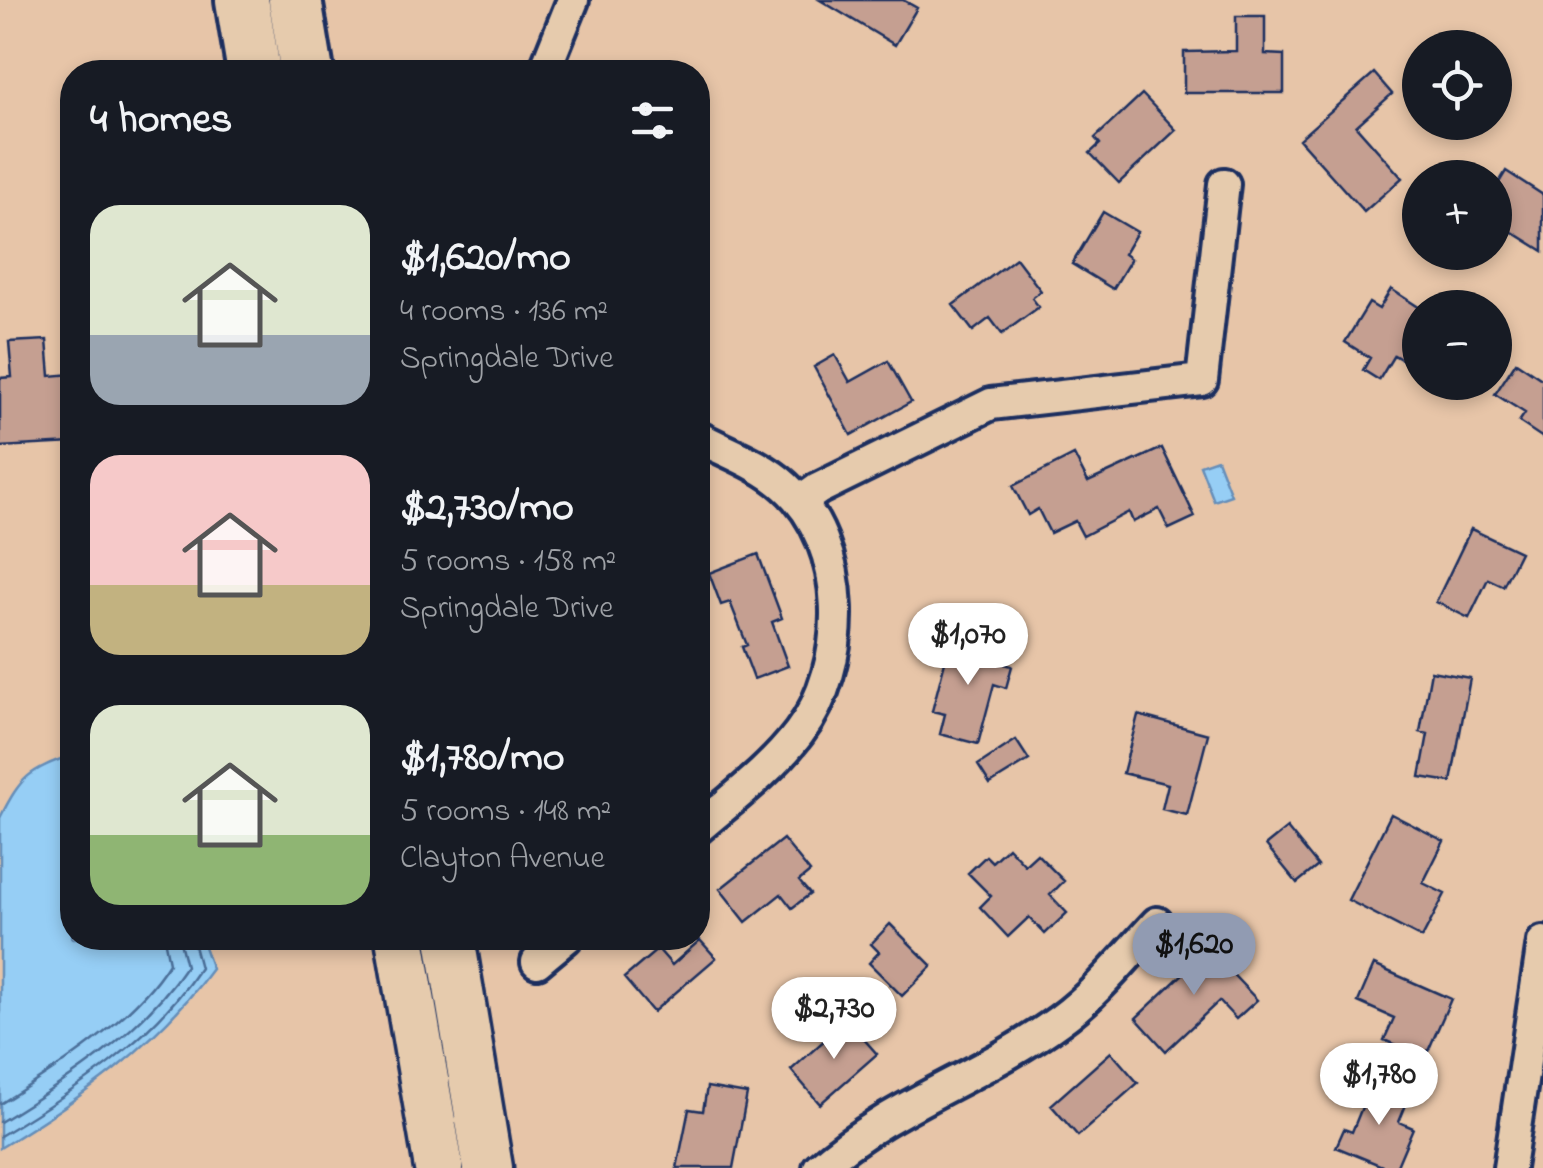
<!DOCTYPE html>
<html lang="en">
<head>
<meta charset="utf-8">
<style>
	:root { --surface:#171b24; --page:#242831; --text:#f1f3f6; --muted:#9ea1a6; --accent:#919bb2 }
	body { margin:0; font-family:"Indie Flower",sans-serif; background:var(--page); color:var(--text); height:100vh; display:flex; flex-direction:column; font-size:38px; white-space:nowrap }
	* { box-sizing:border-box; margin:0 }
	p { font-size:32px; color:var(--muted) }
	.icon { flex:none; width:55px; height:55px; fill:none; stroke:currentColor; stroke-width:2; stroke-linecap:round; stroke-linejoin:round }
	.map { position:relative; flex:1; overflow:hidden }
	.side { position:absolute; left:60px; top:60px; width:650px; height:890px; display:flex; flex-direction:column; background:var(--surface); border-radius:40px; box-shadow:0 5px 15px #0003 }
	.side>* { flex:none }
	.fabs { position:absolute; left:1402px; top:30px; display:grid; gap:20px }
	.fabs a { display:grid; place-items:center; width:110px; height:110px; border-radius:50%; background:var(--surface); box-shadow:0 5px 15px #0003; font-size:50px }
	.price { position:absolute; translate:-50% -85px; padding:0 22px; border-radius:35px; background:#fff; color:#222; font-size:32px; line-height:65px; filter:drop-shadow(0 2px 5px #0008) }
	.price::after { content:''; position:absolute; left:50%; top:60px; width:30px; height:22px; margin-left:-15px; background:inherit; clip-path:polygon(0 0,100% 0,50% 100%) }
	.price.active { background:var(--accent); color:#111 }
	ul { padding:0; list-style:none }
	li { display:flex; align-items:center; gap:30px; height:250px; padding:0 30px }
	li span { display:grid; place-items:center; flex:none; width:280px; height:200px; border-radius:30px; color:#555 }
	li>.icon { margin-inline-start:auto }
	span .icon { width:120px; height:120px; fill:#fffc; stroke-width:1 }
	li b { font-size:42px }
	h2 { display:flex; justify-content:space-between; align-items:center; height:120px; padding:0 30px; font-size:42px }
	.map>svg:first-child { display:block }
	.water { fill:#96cef5; stroke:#658eb9; stroke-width:2.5 }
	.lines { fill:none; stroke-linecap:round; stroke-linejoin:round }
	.shore { stroke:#4c6f9a; stroke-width:2.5 }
	.building { fill:#c59f91; stroke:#1b2f5e; stroke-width:2.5 }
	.minor-casing { stroke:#1b2f5e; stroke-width:38 }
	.trunk-casing { stroke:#1b2f5e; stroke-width:55 }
	.motorway-casing { stroke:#1b2f5e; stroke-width:60 }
	.minor { stroke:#e6cbad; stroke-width:30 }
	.trunk { stroke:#e6cbad; stroke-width:48 }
	.motorway { stroke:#e6cbad; stroke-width:52 }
</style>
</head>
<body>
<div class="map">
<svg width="1543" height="1168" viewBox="0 0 1543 1168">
	<rect width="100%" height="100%" fill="#e7c5a8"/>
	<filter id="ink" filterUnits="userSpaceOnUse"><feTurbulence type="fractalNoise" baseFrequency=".01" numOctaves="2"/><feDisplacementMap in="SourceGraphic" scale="20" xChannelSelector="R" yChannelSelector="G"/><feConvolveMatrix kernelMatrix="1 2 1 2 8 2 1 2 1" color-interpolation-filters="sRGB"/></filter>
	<g filter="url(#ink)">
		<!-- water -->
		<path class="water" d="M1217,459L1231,495L1214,501L1200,465Z
			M72,755V938H201L212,969C156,1046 80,1099 0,1148V818C21,776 29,770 72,755Z"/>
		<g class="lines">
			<!-- shore -->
			<path class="shore" d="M0,1104C56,1069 134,1020 169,963L164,938
				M0,1122C67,1081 142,1033 186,966L179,938
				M0,1136C73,1092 152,1041 200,968L192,938"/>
		</g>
		<!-- building -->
		<path class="building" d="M820,0H903L917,8L895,45Z
			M1236,16H1265V54L1284,55V93H1184V52L1236,51Z
			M1374,73L1392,94L1356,126L1402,178L1364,212L1299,139Z
			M1142,94L1176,130L1119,183L1090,153L1100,144L1095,138Z
			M1506,171L1543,195V251L1495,221V189Z
			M1103,212L1137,232L1124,254L1131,259L1113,289L1072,264Z
			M1016,258L1041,291L1032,298L1039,307L1002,334L990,318L973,331L953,305Z
			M1391,289L1420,308V346L1409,364L1394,355L1379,380L1363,370L1370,358L1345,342L1369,303L1379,309Z
			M47,340L50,376L72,374V443L0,447V378L12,377L9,342Z
			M835,355L850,382L888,361L911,402L851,435L814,367Z
			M1516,362L1543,380V438L1519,422L1525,413L1495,394Z
			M1162,448L1195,517L1169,529L1159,509L1133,522L1129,512L1083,536L1075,521L1050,533L1038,509L1028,515L1013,486L1074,455L1088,482Z
			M1471,529L1520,552L1503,586L1488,579L1469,618L1436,602Z
			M758,554L782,618L772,622L788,666L754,679L742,647L747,645L730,602L721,605L709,573Z
			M966,630L989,636L984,658L1012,666L1006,688L994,684L978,744L940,734L945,714L932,711L948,650L960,653Z
			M1431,671L1470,678L1451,782L1420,777L1428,734L1420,732Z
			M1138,715L1208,734L1187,815L1162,809L1168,784L1123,773Z
			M1016,740L1029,760L990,784L978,765Z
			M1391,814L1444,841L1423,883L1445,894L1422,938L1348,900Z
			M1287,828L1318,866L1297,883L1266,845Z
			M783,839L810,872L799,881L810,894L792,908L781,894L746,922L720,889Z
			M1008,847L1025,865L1037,854L1064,881L1050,895L1067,913L1045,934L1029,917L1008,937L980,907L991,896L968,873L986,856L992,862Z
			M890,924L932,966L902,996L869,963L879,952L871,944Z
			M700,940L716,958L653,1012L624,978L658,949L672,965Z
			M1203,943L1257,1000L1236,1019L1219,1001L1166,1051L1136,1018L1185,972L1178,965Z
			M1374,965L1451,999L1425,1058L1384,1040L1394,1018L1358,1002Z
			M847,1020L877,1054L820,1104L791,1070Z
			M1111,1052L1138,1083L1078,1136L1051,1105Z
			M1373,1080L1410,1095L1399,1122L1413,1128L1396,1168H1387L1336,1147L1344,1129L1352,1132Z
			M707,1087L747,1094L733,1168H677L689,1109L703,1111Z"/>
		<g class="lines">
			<!-- minor casing -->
			<g class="minor-casing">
				<path id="minor" d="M544,72L573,0
					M698,437C726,452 761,464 785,486C851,544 850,667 799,733C771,770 733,798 698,828
					M800,502L818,489L991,404L1202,380L1224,184
					M537,962L566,938
					M819,1168C889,1105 984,1076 1060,1020C1097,993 1126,956 1157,923
					M1509,1168L1543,942"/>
			</g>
			<!-- trunk casing -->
			<g class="trunk-casing">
				<path id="trunk" d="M400,938L439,1168
					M450,938L488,1168"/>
			</g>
			<!-- motorway casing -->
			<g class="motorway-casing">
				<path id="motorway" d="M242,0L254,72
					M295,0L307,72"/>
			</g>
			<!-- minor -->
			<use href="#minor" class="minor"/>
			<!-- trunk -->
			<use href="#trunk" class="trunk"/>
			<!-- motorway -->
			<use href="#motorway" class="motorway"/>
		</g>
	</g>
</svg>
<div class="fabs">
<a><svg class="icon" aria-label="locate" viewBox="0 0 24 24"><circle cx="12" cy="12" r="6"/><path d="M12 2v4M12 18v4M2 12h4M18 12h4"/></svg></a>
<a>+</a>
<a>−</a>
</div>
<b class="price" style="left:968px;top:688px">$1,070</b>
<b class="price active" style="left:1194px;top:998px">$1,620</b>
<b class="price" style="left:834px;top:1062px">$2,730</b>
<b class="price" style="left:1379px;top:1128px">$1,780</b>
<section class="side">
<h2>4 homes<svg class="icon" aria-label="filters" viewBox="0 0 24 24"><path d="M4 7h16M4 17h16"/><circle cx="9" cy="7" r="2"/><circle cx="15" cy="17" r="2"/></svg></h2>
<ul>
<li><span style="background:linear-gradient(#dfe7d0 65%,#9aa5b1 0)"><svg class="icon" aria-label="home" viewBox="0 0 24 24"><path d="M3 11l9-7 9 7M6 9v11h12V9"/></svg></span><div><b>$1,620/mo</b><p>4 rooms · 136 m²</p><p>Springdale Drive</p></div></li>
<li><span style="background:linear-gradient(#f6c9c9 65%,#c2b280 0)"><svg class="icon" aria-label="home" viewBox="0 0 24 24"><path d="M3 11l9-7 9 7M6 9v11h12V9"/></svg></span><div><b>$2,730/mo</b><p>5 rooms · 158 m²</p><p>Springdale Drive</p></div></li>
<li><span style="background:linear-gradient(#dfe7d0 65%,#8fb573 0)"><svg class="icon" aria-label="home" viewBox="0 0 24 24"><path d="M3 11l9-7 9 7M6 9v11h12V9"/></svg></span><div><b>$1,780/mo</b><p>5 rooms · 148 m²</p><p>Clayton Avenue</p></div></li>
</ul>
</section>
</div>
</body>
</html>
